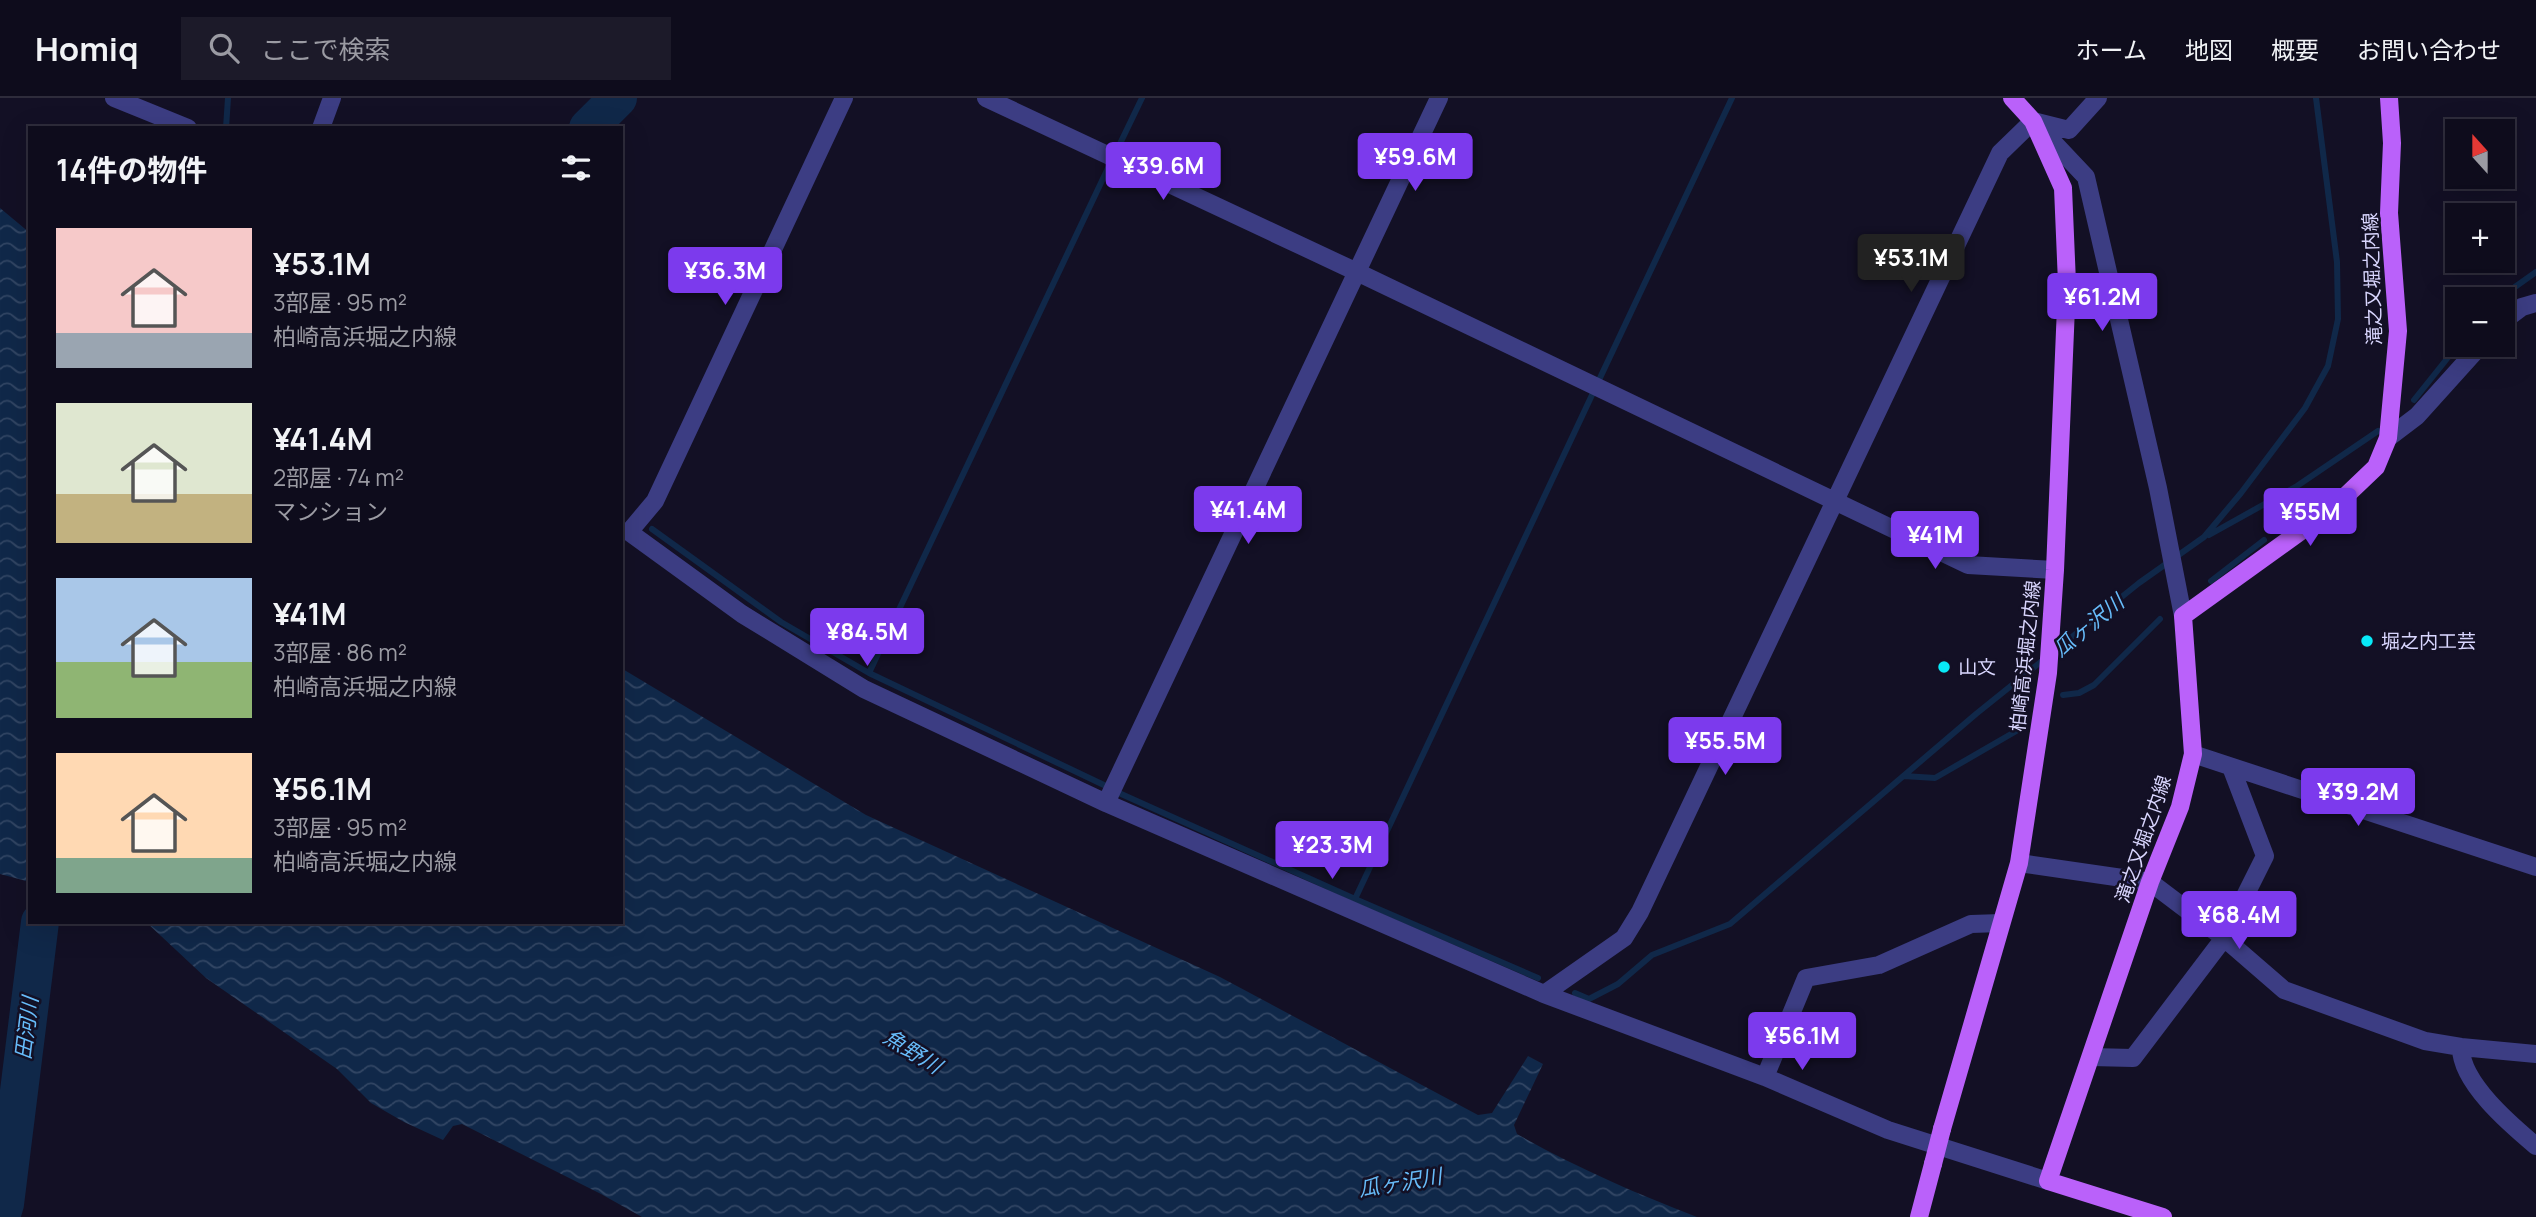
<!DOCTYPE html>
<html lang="ja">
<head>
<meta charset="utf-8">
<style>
	:root { --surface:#0e0c1c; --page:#1c1a29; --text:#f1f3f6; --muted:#9b9ba3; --line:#2e2c3b; --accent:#7c3aed }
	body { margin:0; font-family:Manrope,"Noto Sans JP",sans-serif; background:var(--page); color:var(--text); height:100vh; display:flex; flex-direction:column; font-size:26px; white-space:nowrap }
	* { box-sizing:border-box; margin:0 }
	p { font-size:23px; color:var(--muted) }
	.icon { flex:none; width:38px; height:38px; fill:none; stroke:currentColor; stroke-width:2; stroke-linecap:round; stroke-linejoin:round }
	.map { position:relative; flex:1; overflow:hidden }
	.side { position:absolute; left:28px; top:28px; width:595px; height:798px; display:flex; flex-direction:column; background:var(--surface); border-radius:0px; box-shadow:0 7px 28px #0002,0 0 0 2px var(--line) }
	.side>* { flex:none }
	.needle { width:46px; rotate:339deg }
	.buttons { position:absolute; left:2445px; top:21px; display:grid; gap:14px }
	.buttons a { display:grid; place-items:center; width:70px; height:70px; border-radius:0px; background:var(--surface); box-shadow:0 7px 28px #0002,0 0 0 2px var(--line); font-size:35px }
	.price { position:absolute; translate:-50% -60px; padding:0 16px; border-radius:7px; background:var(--accent); color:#fff; font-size:23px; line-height:46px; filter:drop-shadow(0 2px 4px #0008) }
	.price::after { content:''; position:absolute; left:50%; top:42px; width:21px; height:16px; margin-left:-10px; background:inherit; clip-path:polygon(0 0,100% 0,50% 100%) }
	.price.active { background:#222; color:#fff }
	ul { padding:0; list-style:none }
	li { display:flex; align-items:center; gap:21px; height:175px; padding:0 28px }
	li span { display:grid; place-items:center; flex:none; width:196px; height:140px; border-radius:0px; color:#555 }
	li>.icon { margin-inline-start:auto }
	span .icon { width:84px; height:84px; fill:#fffc; stroke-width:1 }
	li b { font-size:30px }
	h2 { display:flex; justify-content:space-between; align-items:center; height:84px; padding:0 28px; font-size:30px }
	header { display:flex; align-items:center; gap:42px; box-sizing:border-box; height:98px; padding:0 35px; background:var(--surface); border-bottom:2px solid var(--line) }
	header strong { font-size:33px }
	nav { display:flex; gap:38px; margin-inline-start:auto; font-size:24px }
	.search { width:490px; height:63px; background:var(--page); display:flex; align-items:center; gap:18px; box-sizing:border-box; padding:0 24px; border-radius:0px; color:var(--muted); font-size:26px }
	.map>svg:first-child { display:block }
	.water { fill:url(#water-waves) }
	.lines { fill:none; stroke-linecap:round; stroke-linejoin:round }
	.stream { stroke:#102849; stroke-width:6 }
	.river { stroke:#102849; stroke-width:38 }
	.minor { stroke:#3c3d83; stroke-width:18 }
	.major { stroke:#ba61fa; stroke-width:18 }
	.major-bridge { stroke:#ba61fa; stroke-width:18 }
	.poi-dot { fill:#08e9f7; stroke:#131025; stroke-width:2.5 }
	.labels { text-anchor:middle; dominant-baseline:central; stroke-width:5; stroke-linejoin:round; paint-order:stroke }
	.street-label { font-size:19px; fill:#d9d6fe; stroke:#131025 }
	.poi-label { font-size:19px; fill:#d9d6fe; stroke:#131025; text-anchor:start }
	.water-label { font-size:21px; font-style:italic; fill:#67bcfa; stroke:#131025 }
</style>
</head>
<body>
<header>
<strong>Homiq</strong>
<div class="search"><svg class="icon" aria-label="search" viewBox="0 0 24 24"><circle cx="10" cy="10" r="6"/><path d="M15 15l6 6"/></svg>ここで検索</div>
<nav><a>ホーム</a><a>地図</a><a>概要</a><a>お問い合わせ</a></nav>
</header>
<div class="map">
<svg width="2536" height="1119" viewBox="0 0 2536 1119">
	<defs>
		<pattern id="water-waves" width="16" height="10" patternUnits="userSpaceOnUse" patternTransform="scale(1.75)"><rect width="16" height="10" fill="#102849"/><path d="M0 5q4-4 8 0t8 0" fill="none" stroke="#324664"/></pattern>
	</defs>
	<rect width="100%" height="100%" fill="#131025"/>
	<!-- water -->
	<path class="water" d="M0,110L30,135V784L0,776Z
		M621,570L866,717L1220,879L1478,1017L1492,1015L1528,958L1543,966L1514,1027L1517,1036C1575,1069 1635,1095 1697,1119H642L601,1096L462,1026L453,1028L443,1042L404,1024L371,1005L337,971L206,880L146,824H621Z"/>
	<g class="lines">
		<!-- stream -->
		<path class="stream" d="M226,30L228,0
			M1116,54L1142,0
			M2498,201L2536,174
			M1599,282L1732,0
			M2414,302L2458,247
			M652,431L781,524L869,575L1106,688
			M2209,437L2297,388L2378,333
			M2211,483L2264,442
			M869,575L1108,70
			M2063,597L2079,595L2094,587L2160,521
			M1904,678L1935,680L2018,632
			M1119,695L1355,801L1538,880
			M1355,801L1592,297
			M1575,895L1589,901L1618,886L1652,857L1730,826L1976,616L2139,485L2204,439L2241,395L2305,310L2328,268L2338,221L2337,164L2316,0"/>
		<!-- river -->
		<path class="river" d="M588,30L618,0
			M1,1119L5,1106L40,824"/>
		<!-- minor -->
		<path class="minor" d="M114,0L188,30
			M844,0L655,403L629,434L742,516L864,591L1106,705L1544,896L1765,979L1888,1032L2048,1083
			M986,0L1357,174L1968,467L2055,472
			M2033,23L2069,32L2098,0
			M2036,26L2086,79L2158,390L2183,518
			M321,30L332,0
			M2502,224L2522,209L2536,205
			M2388,340L2417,318L2481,247
			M2193,656L2536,769
			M1106,705L1439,0
			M2019,765L2150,784L2224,840L2284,892L2425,943L2461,949L2536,956
			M1544,896L1624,840L1640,814L2000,55L2033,23
			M2461,949C2460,984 2511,1027 2536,1048
			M2091,959L2133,960L2224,840L2265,758L2231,669
			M1765,979L1806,880L1879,867L1971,826L2001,825"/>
		<!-- major -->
		<path class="major" d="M1942,1031L2019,765L2048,575L2055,472L2067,185L2063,90L2033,23L2012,0
			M1919,1119L1933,1066
			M2163,1119L2048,1083L2150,784L2180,709L2193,656L2183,518L2333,410L2376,369L2388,340L2398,233L2389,115L2392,45L2389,0"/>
		<!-- major-bridge -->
		<path class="major-bridge" d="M1933,1066L1942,1031"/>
	</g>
	<!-- markers -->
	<g class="poi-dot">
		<circle cx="2367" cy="543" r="7"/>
		<circle cx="1944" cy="569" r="7"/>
	</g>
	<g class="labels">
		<!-- street labels -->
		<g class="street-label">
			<text transform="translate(2372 181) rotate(-92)">滝之又堀之内線</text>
			<text transform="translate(2025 558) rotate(-84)">柏崎高浜堀之内線</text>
			<text transform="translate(2143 741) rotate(-71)">滝之又堀之内線</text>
		</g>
		<!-- poi labels -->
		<g class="poi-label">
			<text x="2381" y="543">堀之内工芸</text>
			<text x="1958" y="569">山文</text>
		</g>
		<!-- water labels -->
		<g class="water-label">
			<text transform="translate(2088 527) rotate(-39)">瓜ヶ沢川</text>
			<text transform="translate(26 930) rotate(-83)">田河川</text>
			<text transform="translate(913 953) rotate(32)">魚野川</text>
			<text transform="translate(1400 1084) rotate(-9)">瓜ヶ沢川</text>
		</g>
	</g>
</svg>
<div class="buttons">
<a><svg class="needle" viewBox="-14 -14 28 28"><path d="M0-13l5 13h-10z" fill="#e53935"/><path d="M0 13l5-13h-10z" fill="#9b9ba3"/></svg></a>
<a>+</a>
<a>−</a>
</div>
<b class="price" style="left:1415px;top:95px">¥59.6M</b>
<b class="price" style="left:1163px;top:104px">¥39.6M</b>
<b class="price active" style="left:1911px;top:196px">¥53.1M</b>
<b class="price" style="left:725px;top:209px">¥36.3M</b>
<b class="price" style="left:2102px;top:235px">¥61.2M</b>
<b class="price" style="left:1248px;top:448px">¥41.4M</b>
<b class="price" style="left:2310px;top:450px">¥55M</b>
<b class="price" style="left:1935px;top:473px">¥41M</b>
<b class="price" style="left:867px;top:570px">¥84.5M</b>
<b class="price" style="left:1725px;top:679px">¥55.5M</b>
<b class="price" style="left:2358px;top:730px">¥39.2M</b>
<b class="price" style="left:1332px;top:783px">¥23.3M</b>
<b class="price" style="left:2239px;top:853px">¥68.4M</b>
<b class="price" style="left:1802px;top:974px">¥56.1M</b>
<section class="side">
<h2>14件の物件<svg class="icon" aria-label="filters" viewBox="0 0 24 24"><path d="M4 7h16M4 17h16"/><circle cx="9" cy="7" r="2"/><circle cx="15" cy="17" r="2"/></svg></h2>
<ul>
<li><span style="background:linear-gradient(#f6c9c9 75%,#9aa5b1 0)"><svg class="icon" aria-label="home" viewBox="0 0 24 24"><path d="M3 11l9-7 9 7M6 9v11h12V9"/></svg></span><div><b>¥53.1M</b><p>3部屋 · 95 m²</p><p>柏崎高浜堀之内線</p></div></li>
<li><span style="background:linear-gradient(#dfe7d0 65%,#c2b280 0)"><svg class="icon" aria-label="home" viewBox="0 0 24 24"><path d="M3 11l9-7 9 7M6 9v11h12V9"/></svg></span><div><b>¥41.4M</b><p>2部屋 · 74 m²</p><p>マンション</p></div></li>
<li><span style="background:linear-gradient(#a9c7e8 60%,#8fb573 0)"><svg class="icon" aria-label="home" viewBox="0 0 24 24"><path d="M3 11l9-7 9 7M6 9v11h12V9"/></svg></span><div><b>¥41M</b><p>3部屋 · 86 m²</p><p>柏崎高浜堀之内線</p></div></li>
<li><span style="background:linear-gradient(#ffd9b3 75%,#7fa58c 0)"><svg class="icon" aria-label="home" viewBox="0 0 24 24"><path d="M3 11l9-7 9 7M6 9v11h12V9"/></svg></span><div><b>¥56.1M</b><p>3部屋 · 95 m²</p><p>柏崎高浜堀之内線</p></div></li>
</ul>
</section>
</div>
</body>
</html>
